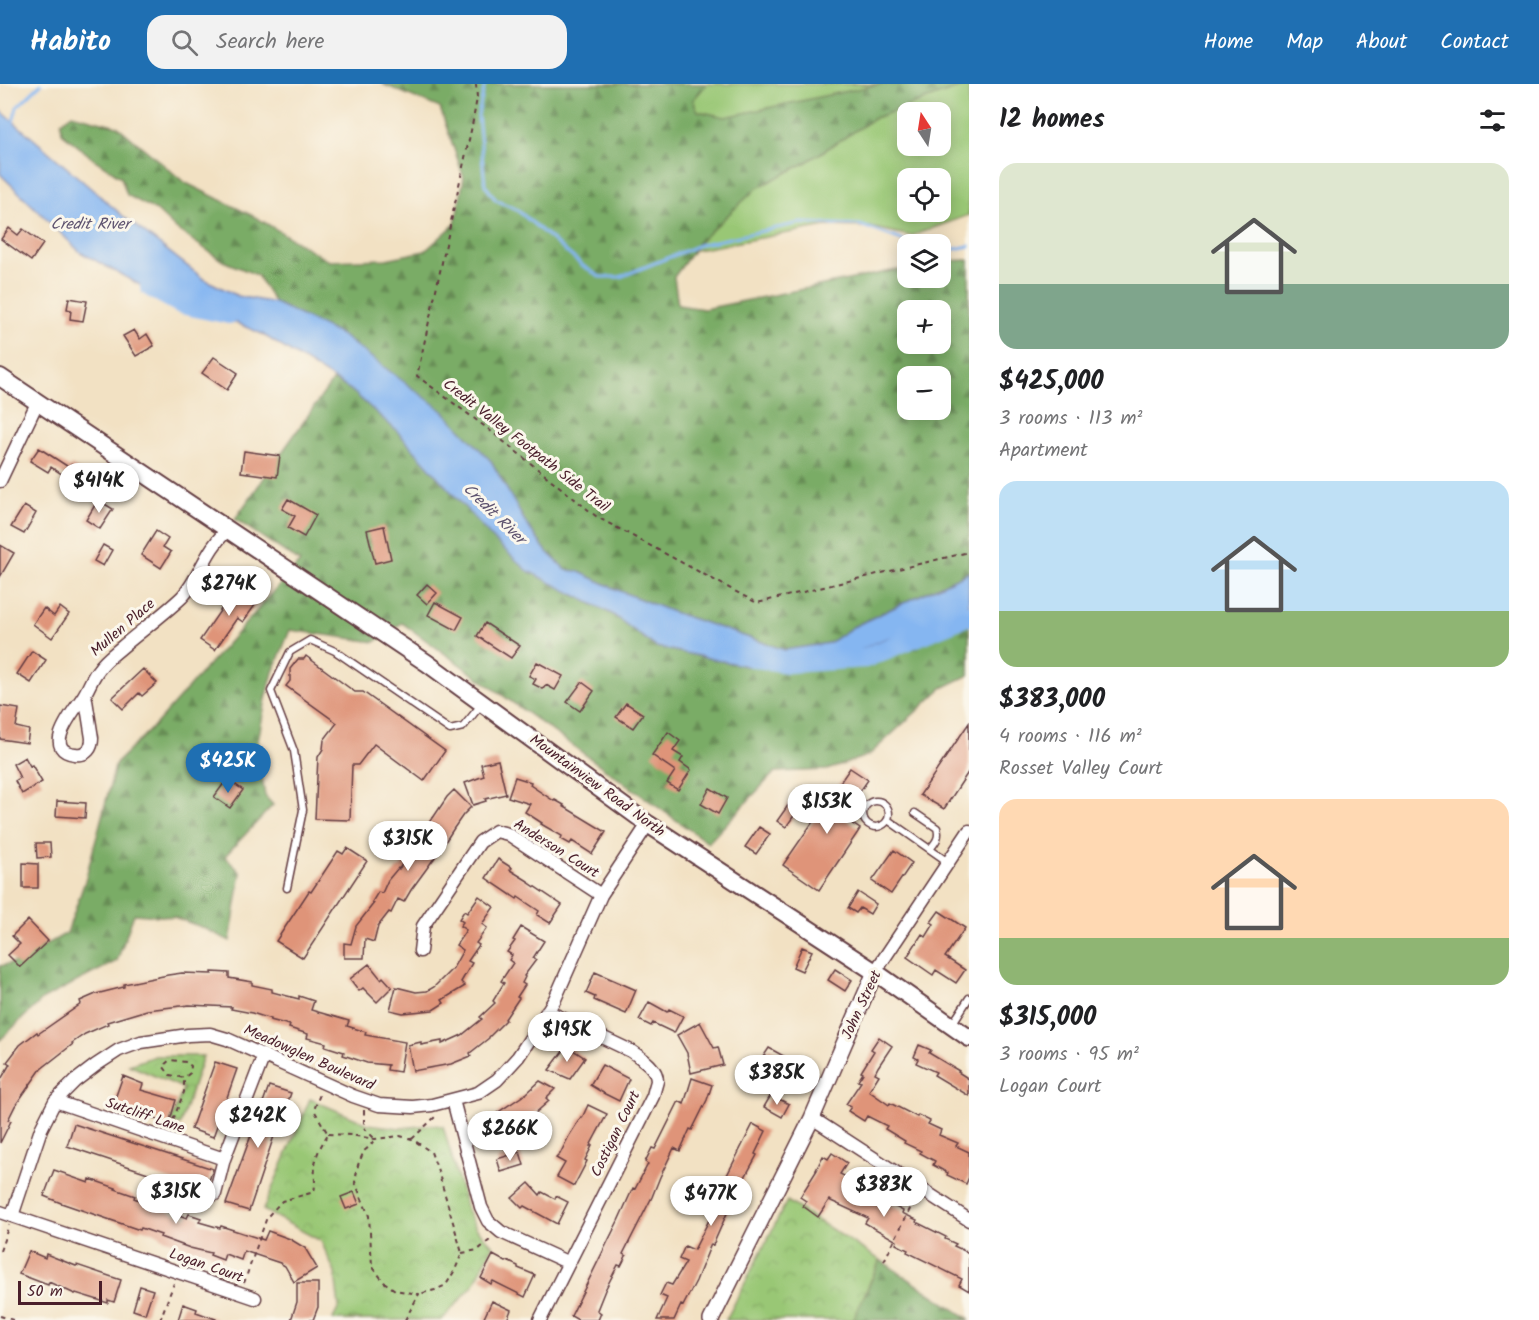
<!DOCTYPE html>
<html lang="en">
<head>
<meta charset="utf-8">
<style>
	:root { --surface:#fff; --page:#f2f2f2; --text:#202124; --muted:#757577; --accent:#1f6fb2 }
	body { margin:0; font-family:Kalam,sans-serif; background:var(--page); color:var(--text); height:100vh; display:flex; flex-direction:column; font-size:22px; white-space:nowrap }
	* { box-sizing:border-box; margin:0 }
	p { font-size:20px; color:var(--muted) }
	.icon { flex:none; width:33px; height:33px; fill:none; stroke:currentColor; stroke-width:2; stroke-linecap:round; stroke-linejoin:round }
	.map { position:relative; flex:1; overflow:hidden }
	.sheet { display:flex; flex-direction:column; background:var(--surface); width:570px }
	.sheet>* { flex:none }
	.needle { width:39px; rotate:348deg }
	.tools { position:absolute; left:897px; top:18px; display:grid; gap:12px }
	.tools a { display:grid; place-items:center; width:54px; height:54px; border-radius:12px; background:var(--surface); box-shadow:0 3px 15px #0003; font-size:30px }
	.scale { position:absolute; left:18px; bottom:15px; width:84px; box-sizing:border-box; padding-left:6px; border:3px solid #4a1f2b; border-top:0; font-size:16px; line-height:21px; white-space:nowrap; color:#4a1f2b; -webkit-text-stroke:4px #fbf7ec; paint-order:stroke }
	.price { position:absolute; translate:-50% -51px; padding:0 14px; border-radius:21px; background:#fff; color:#222; font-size:20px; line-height:39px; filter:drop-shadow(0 2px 3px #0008) }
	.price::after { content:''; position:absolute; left:50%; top:36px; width:18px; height:14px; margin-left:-9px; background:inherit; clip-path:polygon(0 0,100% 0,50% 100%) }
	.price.current { background:var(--accent); color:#fff }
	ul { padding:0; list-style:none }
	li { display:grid; align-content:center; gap:12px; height:318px; padding:0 30px }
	li span { display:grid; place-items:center; height:186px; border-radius:18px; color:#555 }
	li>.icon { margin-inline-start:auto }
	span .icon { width:108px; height:108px; fill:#fffc; stroke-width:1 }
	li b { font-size:26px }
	h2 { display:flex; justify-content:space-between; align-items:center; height:72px; padding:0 30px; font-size:26px }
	header { display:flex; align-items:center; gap:36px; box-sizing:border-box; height:84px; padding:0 30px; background:var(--accent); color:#fff }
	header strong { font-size:28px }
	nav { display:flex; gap:33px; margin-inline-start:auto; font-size:21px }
	.search { width:420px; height:54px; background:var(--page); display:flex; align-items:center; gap:15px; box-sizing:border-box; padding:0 21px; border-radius:18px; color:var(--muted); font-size:22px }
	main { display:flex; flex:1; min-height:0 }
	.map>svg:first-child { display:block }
	.green { fill:#99c775; stroke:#727350; stroke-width:1.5; fill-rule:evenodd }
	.forest { fill:url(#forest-firs); stroke:#626648; stroke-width:1.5; fill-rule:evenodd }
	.park { fill:url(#park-crowns); stroke:#727350; stroke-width:1.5 }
	.water { fill:#85b6f1; stroke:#686a8e; stroke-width:1.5 }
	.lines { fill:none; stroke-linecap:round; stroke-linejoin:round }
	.stream { stroke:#85b6f1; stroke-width:3 }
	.river { stroke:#85b6f1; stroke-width:20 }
	.building { fill:#df9479 }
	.service-casing { stroke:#633c42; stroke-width:9 }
	.minor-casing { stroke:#633c42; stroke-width:15 }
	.tertiary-casing { stroke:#633c42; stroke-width:18 }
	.secondary-casing { stroke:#633c42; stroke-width:20 }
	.path { stroke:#633c42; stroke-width:2; stroke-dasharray:4.5 4.5; stroke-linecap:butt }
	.service { stroke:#fff; stroke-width:6 }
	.minor { stroke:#fff; stroke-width:12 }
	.tertiary { stroke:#fff; stroke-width:15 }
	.secondary { stroke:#fff; stroke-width:16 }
	.labels { text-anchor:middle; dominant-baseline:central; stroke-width:6; stroke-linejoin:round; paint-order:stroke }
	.street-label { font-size:15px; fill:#4a1f2b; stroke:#fbf7ec }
	.water-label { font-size:16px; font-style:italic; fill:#5f5470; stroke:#fbf7ec }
</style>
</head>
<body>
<header>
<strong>Habito</strong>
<div class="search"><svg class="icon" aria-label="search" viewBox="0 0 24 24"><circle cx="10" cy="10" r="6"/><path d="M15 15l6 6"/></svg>Search here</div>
<nav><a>Home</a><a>Map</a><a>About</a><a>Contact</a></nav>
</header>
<main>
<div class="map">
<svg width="969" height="1236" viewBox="0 0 969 1236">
	<defs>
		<pattern id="forest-firs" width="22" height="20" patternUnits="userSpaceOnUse" patternTransform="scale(1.5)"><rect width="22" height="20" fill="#7aac66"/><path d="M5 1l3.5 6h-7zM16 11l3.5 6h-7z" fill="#668b54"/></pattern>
		<pattern id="park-crowns" width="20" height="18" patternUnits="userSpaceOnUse" patternTransform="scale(1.5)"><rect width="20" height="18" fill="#99c775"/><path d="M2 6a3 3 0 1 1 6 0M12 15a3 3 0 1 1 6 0" fill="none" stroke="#85aa65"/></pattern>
	</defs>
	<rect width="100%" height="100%" fill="#fbf7ec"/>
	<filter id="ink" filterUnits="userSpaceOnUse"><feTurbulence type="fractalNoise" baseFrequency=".0167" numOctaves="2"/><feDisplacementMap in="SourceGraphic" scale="12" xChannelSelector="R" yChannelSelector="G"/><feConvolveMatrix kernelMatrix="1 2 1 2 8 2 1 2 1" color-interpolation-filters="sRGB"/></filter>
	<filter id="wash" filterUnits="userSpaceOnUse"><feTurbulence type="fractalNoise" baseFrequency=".008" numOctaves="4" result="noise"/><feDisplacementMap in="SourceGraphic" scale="24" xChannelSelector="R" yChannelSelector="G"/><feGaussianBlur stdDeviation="1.35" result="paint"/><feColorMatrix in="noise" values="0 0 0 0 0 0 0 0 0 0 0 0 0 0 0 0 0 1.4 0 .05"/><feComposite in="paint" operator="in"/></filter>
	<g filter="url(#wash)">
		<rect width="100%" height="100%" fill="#f2e1c3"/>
		<!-- green -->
		<path class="green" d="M486,0H969V131L911,152L869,143L826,142L653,174ZM908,28H940V62H908ZM908,94H940V128H908Z"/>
		<!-- forest -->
		<path class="forest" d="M382,0H707L693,16L698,27L725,33L881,0H969L875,34L805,79L757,104L701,156L674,193L678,221L704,225L907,184L908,194H940L941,177L969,176V488L853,543L829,559L785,566L670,527L620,507L577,487L566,486L547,468L527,441L491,377L341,251L275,219L257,191L223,177L176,145L157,127L127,111L121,93L95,76L62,49L61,38L72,30L117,42L184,98L257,134L329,177L386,175L425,167L455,140L464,94L440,24ZM908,226H940V260H908ZM908,292H940V326H908Z
			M333,296L351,306L397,347L454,411L570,509L612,530L656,563L746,582L855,568L885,555L932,542L969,523V591L942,604L869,671L827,686L775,688L708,759L402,539L375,558L290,546L273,588L266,615L257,662L265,712L273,721L225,772L241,789L230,857L201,843L174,833L134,830L117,877L43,915L0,956V882L16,878L67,849L85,797L116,679L156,640L300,478L235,435Z
			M880,1176L969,1235V1236H849L866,1208Z"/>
		<!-- park -->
		<path class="park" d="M155,972H203L180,1041L171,1038L183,1004L129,981Z
			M310,1015L368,1040L400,1044L431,1041L443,1042L467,1126L476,1144L493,1162L474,1200L442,1236H335L333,1235L339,1223L335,1189L321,1157L263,1126Z
			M787,1117L880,1176L853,1236H726Z"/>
		<!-- water -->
		<path class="water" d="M0,26L123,132L204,195L238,212L275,219L341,251L443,327L491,377L527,441L547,468L566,486L577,487L620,507L670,527L785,566L829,559L853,543L969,488V523L932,542L885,555L855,568L746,582L656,563L612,530L528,487L493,455L397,347L351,306L262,250L207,226L158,211L80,168L0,90Z"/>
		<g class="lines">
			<!-- stream -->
			<path class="stream" d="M485,0L478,31L485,101L496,116L516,125L583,182L600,193H620L702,160L800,139L860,141L913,160
				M13,38L17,23L41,0
				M940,168L969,162"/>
			<!-- river -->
			<path class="river" d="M150,203L181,220L229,230
				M751,573L787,579L865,574L969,531"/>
		</g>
		<g id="blocks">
			<!-- building -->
			<path class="building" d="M9,144L18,151L23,145L43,160L31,177L1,155Z
				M69,214L87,217L83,237L70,235L71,226L67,225Z
				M134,246L140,255L147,250L154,262L136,272L123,252Z
				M214,273L238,289L227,306L202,289Z
				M39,364L70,384L71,381L92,394L85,405L51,383L48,388L30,377Z
				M244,367L280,372L277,393L241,388Z
				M288,415L316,431L304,453L288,444L295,432L282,425Z
				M98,416L113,425L100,445L86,436Z
				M24,422L36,429L24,450L11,443Z
				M384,442L391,475L375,479L367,446Z
				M156,447L168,455L163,463L171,468L161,484L141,471Z
				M0,461L14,469L0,493Z
				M103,461L112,466L103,482L94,477Z
				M427,500L437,509L427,520L417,511Z
				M237,502L258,517L243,538L237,534L215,566L200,556Z
				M435,518L463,533L456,546L428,531Z
				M60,523L69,530L52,554L33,540L44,524L54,532Z
				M485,539L520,562L511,574L477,552Z
				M32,567L46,576L31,599L17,590Z
				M306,572L355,608H363L445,667L424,697L374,660L358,681H352L350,736L315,735L318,673L323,665L324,656L337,639L286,602L290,597V585L298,575H304Z
				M537,578L563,592L555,606L546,601L543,605L533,600L536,595L529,592Z
				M143,585L157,599L142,612L139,609L123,625L112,614Z
				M582,598L594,607L580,627L567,618Z
				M626,619L643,630L633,644L616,633Z
				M0,622L19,625L16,643L29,646L27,659L0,655Z
				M969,639V687L944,725L920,711Z
				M668,648L680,657L673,667L683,673L680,678L691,686L678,706L667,699L675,687L652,671Z
				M25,673L30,682L32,681L42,698L22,710L15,697L20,694L13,680Z
				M498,676L506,710L485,715L486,717L473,721L465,699L484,692L481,680Z
				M850,684L868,696L842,733L860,745L819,806L783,781Z
				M515,693L531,698L530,701L554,717L555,716L564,721L563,722L606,748L592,770L572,757L570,760L561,755L562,752L541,740L542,739L525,728L530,720L508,713Z
				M227,695L243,706L230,724L214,713Z
				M710,704L727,714L718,730L701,720Z
				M454,706L471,723L463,731L454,744L438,769L411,806L404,818L398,815L391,829L389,828L378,842L374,858L365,855L364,874H344V859L351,860L356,842L374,819L372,818L378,808L382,809L388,796L398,784L399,785L432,734H433L447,713Z
				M57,717L86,719L85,734L56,732Z
				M789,720L798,726L786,743L777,737Z
				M759,743L770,750L756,770L745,763Z
				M36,759H50L51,773L37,774Z
				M347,764L367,777L303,874L276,857L309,807L311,808L338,767L343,770Z
				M894,766L912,779L891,810L872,797Z
				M498,775L512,784L510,786L528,797V798L562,821L550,839L537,831L539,827L518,813L517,815L486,794Z
				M23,779L38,780V804H23Z
				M858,808L876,820L870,830L860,824L856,829L848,824Z
				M479,812L494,823L482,840L487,844L476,859L479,861L468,877L472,879L461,898L465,902L442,916L444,919L433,926L403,929L390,926L396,903L416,908L427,907L434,903L453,884L463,866L456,861L466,846L460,842L463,838L459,835L464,827L467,829Z
				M939,827L965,844L945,873L965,886L956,899L936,886L933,891L907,873L922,850L926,853L934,840L931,838Z
				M28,836L48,857L20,883L8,871L20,860L12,852Z
				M521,843L544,857L533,874L536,876L524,892L525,893L522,899L525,901L517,913L519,914L505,935L506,936L489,953V954L470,969L471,972L451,980L413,987L408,961L421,958V961L442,957V960L462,951L482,935L480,933L495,919L493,917L504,899L501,897L513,879L509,876L512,871L507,868L515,857L513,856Z
				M802,863L812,867L802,887L793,883Z
				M369,880L381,895L383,893L392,903L377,918L363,904L359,907L350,895Z
				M835,885L852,896L845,907L828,896Z
				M212,888L229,889V894L252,898V901L272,905V908L299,915V912L314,917L311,926L349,937L347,942L366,948L365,951L405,958L400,988L387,986L388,981L367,979L343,971L344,968L325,962L326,959L307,954L308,950L289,944L290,941L270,936L271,935L252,929L231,925L232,923L189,921L147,926L107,938L108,940L85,950L72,959L73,960L41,985L15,1022L8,1036L11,1037L0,1059V997L10,980L7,978L20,961L37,948L38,950L81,920L80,917L96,910L124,903V900L168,891L182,889L212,890Z
				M595,888L636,906L626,930L594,916L595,913L586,909Z
				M649,918L667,928L669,925L683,932L674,949L653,939L651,942L639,936Z
				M700,938L714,964L718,963L723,981L691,989L687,969L677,951Z
				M879,953L892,962L878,983L875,989L879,991L869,1007L889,1021L890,1019L917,1033L918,1031L930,1037L928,1040L941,1046L939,1051L958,1059L956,1062L969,1068V1093L966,1100L947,1091L948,1089L933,1081L935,1077L920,1069L921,1067L904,1059L905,1057L885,1045L887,1042L867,1032L864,1037L848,1027L851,1023L846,1020L861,998L858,997L863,989L861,988L874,967L871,965Z
				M919,961L931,966L929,969L959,987L958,988L969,995V1012L934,991L936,988L916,979L918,975L914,973Z
				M567,962L585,974L570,995L549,986Z
				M769,964L789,975L768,1010L754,1004L758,994L762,996L772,979L763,973Z
				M215,978L237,985L213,1053L191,1045Z
				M602,981L629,995L619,1017L605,1010L590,1001Z
				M123,992L143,1000L141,1006L176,1016L169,1040L113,1020Z
				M692,994L712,1001L707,1016L692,1046L690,1045L680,1067L674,1064L660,1093L652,1113L623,1170L626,1172L621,1182L618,1181L605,1206L597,1226L601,1229L598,1236H578L571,1232L618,1137L633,1104L635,1105L648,1080L645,1078L652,1064L655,1065L679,1017L684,1020Z
				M540,997L555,1005L546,1014L549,1017L533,1031L534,1032L522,1041L505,1051L487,1056L482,1038L499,1033L497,1029L527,1009Z
				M269,1002L291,1009L281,1037H279L249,1127L226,1120Z
				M771,1011L789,1020L782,1033L764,1023Z
				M588,1021L607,1030L590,1062H592L585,1076L587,1077L574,1102L557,1093L565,1079L556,1074L560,1070L569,1052L581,1033L582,1034Z
				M74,1040L213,1085L205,1108L67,1062Z
				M753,1040L766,1047L755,1070L757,1071L737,1108L740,1110L731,1128L728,1127L713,1161L711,1160L696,1197L683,1222L681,1221L674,1236H657L667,1214L660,1211L666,1199L672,1201L686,1178L679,1175L685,1162L694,1166L720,1114L711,1110L717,1099L722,1101Z
				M520,1068L524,1081L501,1088L497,1075Z
				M832,1069L847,1079L840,1090L872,1106L871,1108L887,1116L886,1118L903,1127L902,1129L917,1136L916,1138L946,1153L945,1155L956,1160L954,1162L969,1169V1207L959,1201L962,1195L907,1168L908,1166L896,1160L897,1157L865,1139L868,1134L829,1116L818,1133L803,1122L806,1117L800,1113L817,1086H816L823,1072L828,1075Z
				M54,1086L66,1090V1091L89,1099L90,1095L116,1104L115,1105L135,1112L134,1114L187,1134L189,1130L201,1134L199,1138L220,1144L221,1142L264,1156L268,1147L290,1155L305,1164L317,1184L294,1198L285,1182L280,1179L244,1167L241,1176L225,1170L223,1176L210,1171L211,1169L190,1164L160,1153L161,1151L141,1144L140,1146L61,1119L44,1112Z
				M529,1099L540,1111L542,1108L555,1115L556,1112L568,1118L557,1140L524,1122L522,1124L512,1114Z
				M354,1108L359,1120L346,1125L341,1113Z
				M29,1167L45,1174L46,1170L76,1182L77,1181L121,1196L114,1218L108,1216V1219L76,1209L75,1210L49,1198L48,1201L19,1190Z
				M493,1171L506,1178L507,1177L518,1182V1184L535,1191L525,1213L493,1197L491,1200L481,1194Z
				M297,1199H318V1223L313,1236H291L297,1218Z
				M140,1202L153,1206L145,1230L133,1226Z
				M492,1217L511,1226L507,1236H483Z
				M183,1220L197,1225L196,1228L216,1235V1236H178Z"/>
		</g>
	</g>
	<g filter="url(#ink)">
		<use href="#blocks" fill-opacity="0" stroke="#633c42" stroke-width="1.5"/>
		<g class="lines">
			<!-- service casing -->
			<g class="service-casing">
				<path id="service" d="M863 730a13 13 0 1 1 26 0a13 13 0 1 1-26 0Z
					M915,729L937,744C940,753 936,758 930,765
					M888,736L948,778
					M287,804L303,726L294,667L271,607L290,568L310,556L335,567L450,646L463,643L481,621
					M951,942L969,914"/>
			</g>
			<!-- minor casing -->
			<g class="minor-casing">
				<path id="minor" d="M0,397L37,319
					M85,610L92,654C92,664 87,672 75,670C40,666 75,626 83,613C89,604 92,593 99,585C105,576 114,570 122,563C142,546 163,531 182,513C197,498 203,475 216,459C219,454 224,450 228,445
					M420,867L423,842L480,758L496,747L508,750L601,811
					M875,888L969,747
					M453,1016L481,1123L488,1137L501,1148L569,1179
					M55,1017L224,1075
					M812,1034L969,1136
					M215,1110L224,1075L264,971
					M0,1128L255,1214
					M12,1132L41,1045L55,1017L75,997L96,981L119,966L141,958L188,951L210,950L227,955L353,1012L379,1021L413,1023L432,1021L478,1009L497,996L518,973L534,949L555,915L601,811L648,740
					M540,1236L653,1012C654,1007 656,1001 657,997C657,983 641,974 631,967L547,927"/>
			</g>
			<!-- tertiary casing -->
			<g class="tertiary-casing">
				<path id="tertiary" d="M711,1236L812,1034L875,888"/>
			</g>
			<!-- secondary casing -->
			<g class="secondary-casing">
				<path id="secondary" d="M0,293L427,579L648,740L875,888L969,954"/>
			</g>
			<!-- path -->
			<path class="path" d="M476,0L477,14L472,42L417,292L487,344L597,433L757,519L969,468
				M364,1026V1044L375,1055L369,1063L364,1067L358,1081L355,1098L369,1132L372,1182L384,1198L395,1206L419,1210L405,1236
				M170,1044L184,1008V994L170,991L163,982L170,976L186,978L191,982L190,989L184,994
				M328,1050L351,1051L375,1055L400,1052L412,1055L431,1068L438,1087L462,1169L455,1186L446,1201L435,1206L419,1210
				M412,1055L436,1032
				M0,1167L9,1141
				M462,1169L478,1166L491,1155
				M884,1177L915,1115
				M244,1199L267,1133L282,1117L314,1108C316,1099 314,1092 315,1083C315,1071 322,1060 328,1050L314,1026L320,1010
				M0,1232L13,1236
				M160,1236L174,1199"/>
			<!-- service -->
			<use href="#service" class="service"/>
			<!-- minor -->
			<use href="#minor" class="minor"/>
			<!-- tertiary -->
			<use href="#tertiary" class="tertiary"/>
			<!-- secondary -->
			<use href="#secondary" class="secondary"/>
		</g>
	</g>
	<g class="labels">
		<!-- street labels -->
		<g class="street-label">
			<text transform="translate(526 362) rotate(38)">Credit Valley Footpath Side Trail</text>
			<text transform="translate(123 544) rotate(-41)">Mullen Place</text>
			<text transform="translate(597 702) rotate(36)">Mountainview Road North</text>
			<text transform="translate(556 765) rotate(32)">Anderson Court</text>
			<text transform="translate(862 921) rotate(-65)">John Street</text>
			<text transform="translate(309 974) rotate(24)">Meadowglen Boulevard</text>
			<text transform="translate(145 1032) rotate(19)">Sutcliff Lane</text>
			<text transform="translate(616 1050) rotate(-64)">Costigan Court</text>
			<text transform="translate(206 1182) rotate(19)">Logan Court</text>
		</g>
		<!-- water labels -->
		<g class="water-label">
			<text x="90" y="140">Credit River</text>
			<text transform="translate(494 430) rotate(44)">Credit River</text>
		</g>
	</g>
</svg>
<div class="tools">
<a><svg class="needle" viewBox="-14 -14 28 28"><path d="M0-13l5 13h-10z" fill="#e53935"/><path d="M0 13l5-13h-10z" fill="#757577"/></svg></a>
<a><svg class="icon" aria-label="locate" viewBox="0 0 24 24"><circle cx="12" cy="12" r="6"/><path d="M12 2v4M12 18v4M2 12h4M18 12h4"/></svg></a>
<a><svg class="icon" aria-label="layers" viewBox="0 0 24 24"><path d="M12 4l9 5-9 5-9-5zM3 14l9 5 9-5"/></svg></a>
<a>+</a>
<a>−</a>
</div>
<div class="scale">50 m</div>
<b class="price" style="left:99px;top:430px">$414K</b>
<b class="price" style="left:229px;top:533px">$274K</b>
<b class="price current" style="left:228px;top:710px">$425K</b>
<b class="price" style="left:827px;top:751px">$153K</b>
<b class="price" style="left:408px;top:788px">$315K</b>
<b class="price" style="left:567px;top:979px">$195K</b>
<b class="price" style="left:777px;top:1022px">$385K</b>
<b class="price" style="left:258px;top:1065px">$242K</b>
<b class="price" style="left:510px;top:1078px">$266K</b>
<b class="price" style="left:884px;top:1134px">$383K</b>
<b class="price" style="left:176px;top:1141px">$315K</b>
<b class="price" style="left:711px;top:1143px">$477K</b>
</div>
<section class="sheet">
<h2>12 homes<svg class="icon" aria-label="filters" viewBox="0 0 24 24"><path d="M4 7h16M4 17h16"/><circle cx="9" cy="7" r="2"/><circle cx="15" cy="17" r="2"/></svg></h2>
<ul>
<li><span style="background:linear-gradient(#dfe7d0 65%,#7fa58c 0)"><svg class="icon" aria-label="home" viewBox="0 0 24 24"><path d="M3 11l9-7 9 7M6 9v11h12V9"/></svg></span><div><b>$425,000</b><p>3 rooms · 113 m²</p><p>Apartment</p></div></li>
<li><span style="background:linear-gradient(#bfe0f5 70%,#8fb573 0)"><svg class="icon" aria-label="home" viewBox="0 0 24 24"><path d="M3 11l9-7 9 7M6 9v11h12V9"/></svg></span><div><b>$383,000</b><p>4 rooms · 116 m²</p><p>Rosset Valley Court</p></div></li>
<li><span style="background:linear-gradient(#ffd9b3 75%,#8fb573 0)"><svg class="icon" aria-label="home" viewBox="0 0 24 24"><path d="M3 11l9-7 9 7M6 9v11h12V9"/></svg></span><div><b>$315,000</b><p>3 rooms · 95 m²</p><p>Logan Court</p></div></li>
</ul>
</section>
</main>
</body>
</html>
